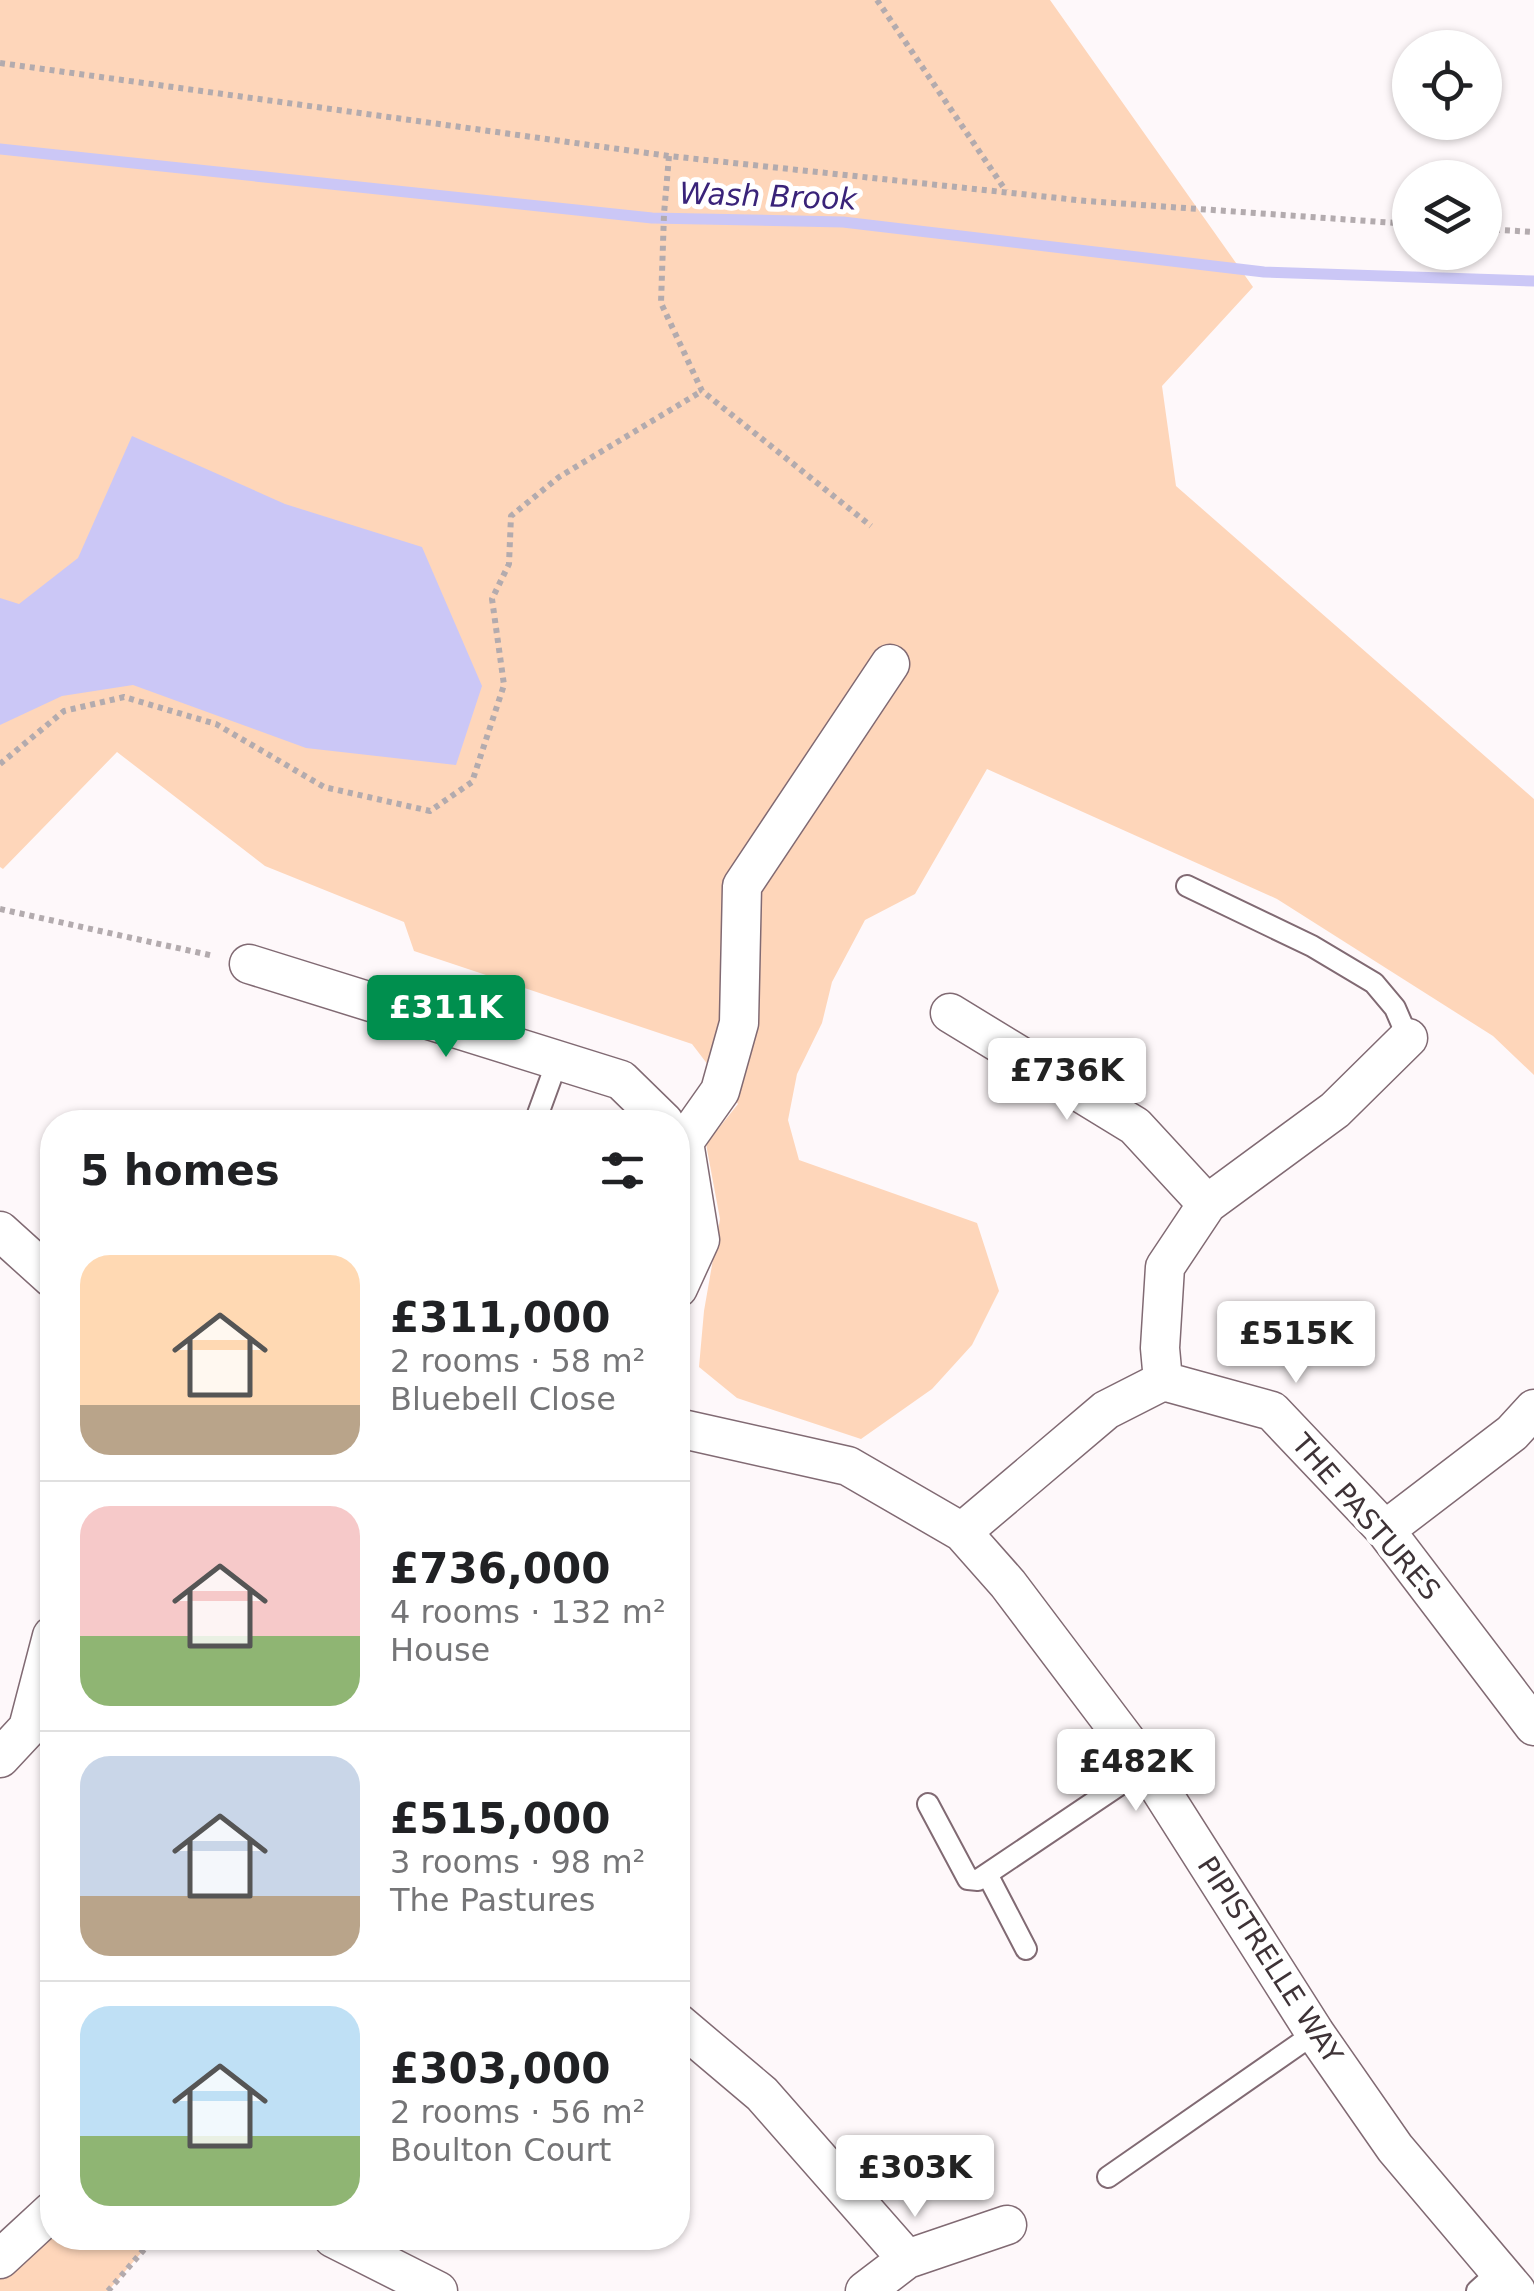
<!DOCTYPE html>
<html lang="en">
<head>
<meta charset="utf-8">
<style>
	:root { --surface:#fff; --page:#f6f6f6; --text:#202124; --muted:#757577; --line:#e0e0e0; --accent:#008f4e }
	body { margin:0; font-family:"DejaVu Sans",sans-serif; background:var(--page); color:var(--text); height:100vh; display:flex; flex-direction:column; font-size:38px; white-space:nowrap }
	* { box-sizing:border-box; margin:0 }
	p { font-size:32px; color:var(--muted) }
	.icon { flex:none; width:55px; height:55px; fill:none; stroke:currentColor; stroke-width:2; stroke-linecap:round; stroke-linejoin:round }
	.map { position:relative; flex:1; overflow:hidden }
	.details { position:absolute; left:40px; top:1110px; width:650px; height:1140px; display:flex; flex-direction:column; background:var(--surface); border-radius:40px; box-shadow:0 2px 8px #0004 }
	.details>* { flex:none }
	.tools { position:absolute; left:1392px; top:30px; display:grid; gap:20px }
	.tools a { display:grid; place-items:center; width:110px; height:110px; border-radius:50%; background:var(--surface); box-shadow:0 2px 8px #0004; font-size:50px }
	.price { position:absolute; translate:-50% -85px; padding:0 22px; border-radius:10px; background:#fff; color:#222; font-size:32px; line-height:65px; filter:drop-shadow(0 2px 5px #0008) }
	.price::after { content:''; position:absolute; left:50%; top:60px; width:30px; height:22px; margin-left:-15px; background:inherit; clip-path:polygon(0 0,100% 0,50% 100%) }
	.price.on { background:var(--accent); color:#fff }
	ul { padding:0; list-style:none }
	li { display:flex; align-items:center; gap:30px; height:250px; padding:0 40px }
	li+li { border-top:2px solid var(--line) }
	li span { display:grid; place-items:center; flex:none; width:280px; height:200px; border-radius:30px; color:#555 }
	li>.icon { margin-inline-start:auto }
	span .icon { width:120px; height:120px; fill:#fffc; stroke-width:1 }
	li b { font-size:42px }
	h2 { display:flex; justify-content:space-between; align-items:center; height:120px; padding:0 40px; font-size:42px }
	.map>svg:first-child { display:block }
	.green { fill:#fed6ba }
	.water { fill:#cbc7f6 }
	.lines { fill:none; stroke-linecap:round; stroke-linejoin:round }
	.stream { stroke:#cbc7f6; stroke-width:11 }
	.lane-casing { stroke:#816a73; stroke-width:24 }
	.street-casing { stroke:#816a73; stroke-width:41 }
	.path { stroke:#b3abae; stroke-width:6; stroke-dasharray:5 5; stroke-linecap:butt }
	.lane { stroke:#fff; stroke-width:20 }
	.street { stroke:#fff; stroke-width:38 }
	.labels { text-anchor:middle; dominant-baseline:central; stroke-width:10; stroke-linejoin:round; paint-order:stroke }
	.street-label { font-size:28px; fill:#3e3337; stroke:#fff }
	.water-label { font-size:30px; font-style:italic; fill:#392379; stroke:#fff }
</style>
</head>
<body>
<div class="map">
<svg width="1534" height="2291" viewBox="0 0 1534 2291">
	<rect width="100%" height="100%" fill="#fef8fa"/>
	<!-- green -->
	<path class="green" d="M0,0H1050L1253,287L1162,386L1176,486L1534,799V1075L1493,1036L1277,899L987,769L915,894L865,920L832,982L822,1023L797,1074L788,1120L799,1160L977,1223L999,1291L972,1345L932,1389L861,1439L737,1398L699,1367L704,1311L720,1219L706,1144L738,1104L692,1044L414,951L404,922L265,866L117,752L3,869L0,867Z
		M52,2211V2238H154L108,2291H0V2259Z"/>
	<!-- water -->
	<path class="water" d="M132,436L285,504L422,547L482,686L456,765L306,748L133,685L62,696L0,725V598L19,604L78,558Z"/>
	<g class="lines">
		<!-- stream -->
		<path class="stream" d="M0,149L652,218L843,222L1264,272L1534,281"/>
		<!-- lane casing -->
		<g class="lane-casing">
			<path id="lane" d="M1187,886L1312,946L1374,983L1395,1008L1408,1038
				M535,1122L558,1059
				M928,1804L968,1879L978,1880L1146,1767
				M987,1874L1026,1949
				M1108,2177L1315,2033
				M1477,2291L1498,2272"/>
		</g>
		<!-- street casing -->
		<g class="street-casing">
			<path id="street" d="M249,964L621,1080L664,1122
				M950,1013L1135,1126L1207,1204
				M678,1136L684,1142L700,1240L678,1288
				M684,1142L720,1091L739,1023L742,886L890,664
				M0,1231L52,1278
				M1163,1381L1160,1348L1165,1267L1207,1204L1335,1110L1408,1038
				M678,1428L848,1466L962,1532L1008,1584L1146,1767L1315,2033L1395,2148L1516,2291
				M1385,1530L1512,1433L1534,1409
				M962,1532L1106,1410L1163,1381L1272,1411L1385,1530L1534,1726
				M0,1758L28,1728L52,1636
				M678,2023L762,2094L907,2259
				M333,2238L438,2291
				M0,2259L52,2211
				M865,2291L907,2259L1007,2225"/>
		</g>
		<!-- path -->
		<path class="path" d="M877,0L1006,191
			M0,63L669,156L1086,201L1410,224
			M669,156L664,214L661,303L702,391L871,526
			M1485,229L1534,232
			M0,764L64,711L124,697L216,724L324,787L430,811L472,782L504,685L492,599L509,564L511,516L559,477L702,391
			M0,909L214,956
			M108,2291L154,2238"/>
		<!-- lane -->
		<use href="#lane" class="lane"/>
		<!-- street -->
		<use href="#street" class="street"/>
	</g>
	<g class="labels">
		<!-- street labels -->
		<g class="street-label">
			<text transform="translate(1366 1517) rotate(49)">THE PASTURES</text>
			<text transform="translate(1270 1960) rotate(57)">PIPISTRELLE WAY</text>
		</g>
		<!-- water labels -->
		<g class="water-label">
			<text transform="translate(768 196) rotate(2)">Wash Brook</text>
		</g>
	</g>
</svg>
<div class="tools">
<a><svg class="icon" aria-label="locate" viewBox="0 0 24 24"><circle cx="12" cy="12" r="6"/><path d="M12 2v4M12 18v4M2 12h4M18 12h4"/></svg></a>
<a><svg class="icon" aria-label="layers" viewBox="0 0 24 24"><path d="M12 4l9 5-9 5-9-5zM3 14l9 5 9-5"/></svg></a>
</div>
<b class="price on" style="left:446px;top:1060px">£311K</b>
<b class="price" style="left:1067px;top:1123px">£736K</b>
<b class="price" style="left:1296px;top:1386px">£515K</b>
<b class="price" style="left:1136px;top:1814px">£482K</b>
<b class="price" style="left:915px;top:2220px">£303K</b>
<section class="details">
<h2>5 homes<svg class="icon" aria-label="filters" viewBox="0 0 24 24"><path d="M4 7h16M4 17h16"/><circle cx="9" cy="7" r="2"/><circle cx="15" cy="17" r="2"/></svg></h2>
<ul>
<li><span style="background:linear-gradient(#ffd9b3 75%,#b9a48a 0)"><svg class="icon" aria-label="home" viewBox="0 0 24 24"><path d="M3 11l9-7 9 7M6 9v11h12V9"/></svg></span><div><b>£311,000</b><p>2 rooms · 58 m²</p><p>Bluebell Close</p></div></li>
<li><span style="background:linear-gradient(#f6c9c9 65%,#8fb573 0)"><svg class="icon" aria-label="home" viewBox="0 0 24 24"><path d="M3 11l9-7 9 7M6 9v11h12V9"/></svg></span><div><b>£736,000</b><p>4 rooms · 132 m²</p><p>House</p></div></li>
<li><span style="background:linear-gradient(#c9d6e8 70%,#b9a48a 0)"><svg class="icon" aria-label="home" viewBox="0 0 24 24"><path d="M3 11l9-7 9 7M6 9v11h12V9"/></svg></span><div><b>£515,000</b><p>3 rooms · 98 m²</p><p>The Pastures</p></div></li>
<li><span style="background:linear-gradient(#bfe0f5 65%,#8fb573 0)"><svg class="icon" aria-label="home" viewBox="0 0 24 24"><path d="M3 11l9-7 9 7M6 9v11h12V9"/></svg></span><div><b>£303,000</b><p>2 rooms · 56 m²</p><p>Boulton Court</p></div></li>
</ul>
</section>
</div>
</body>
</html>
